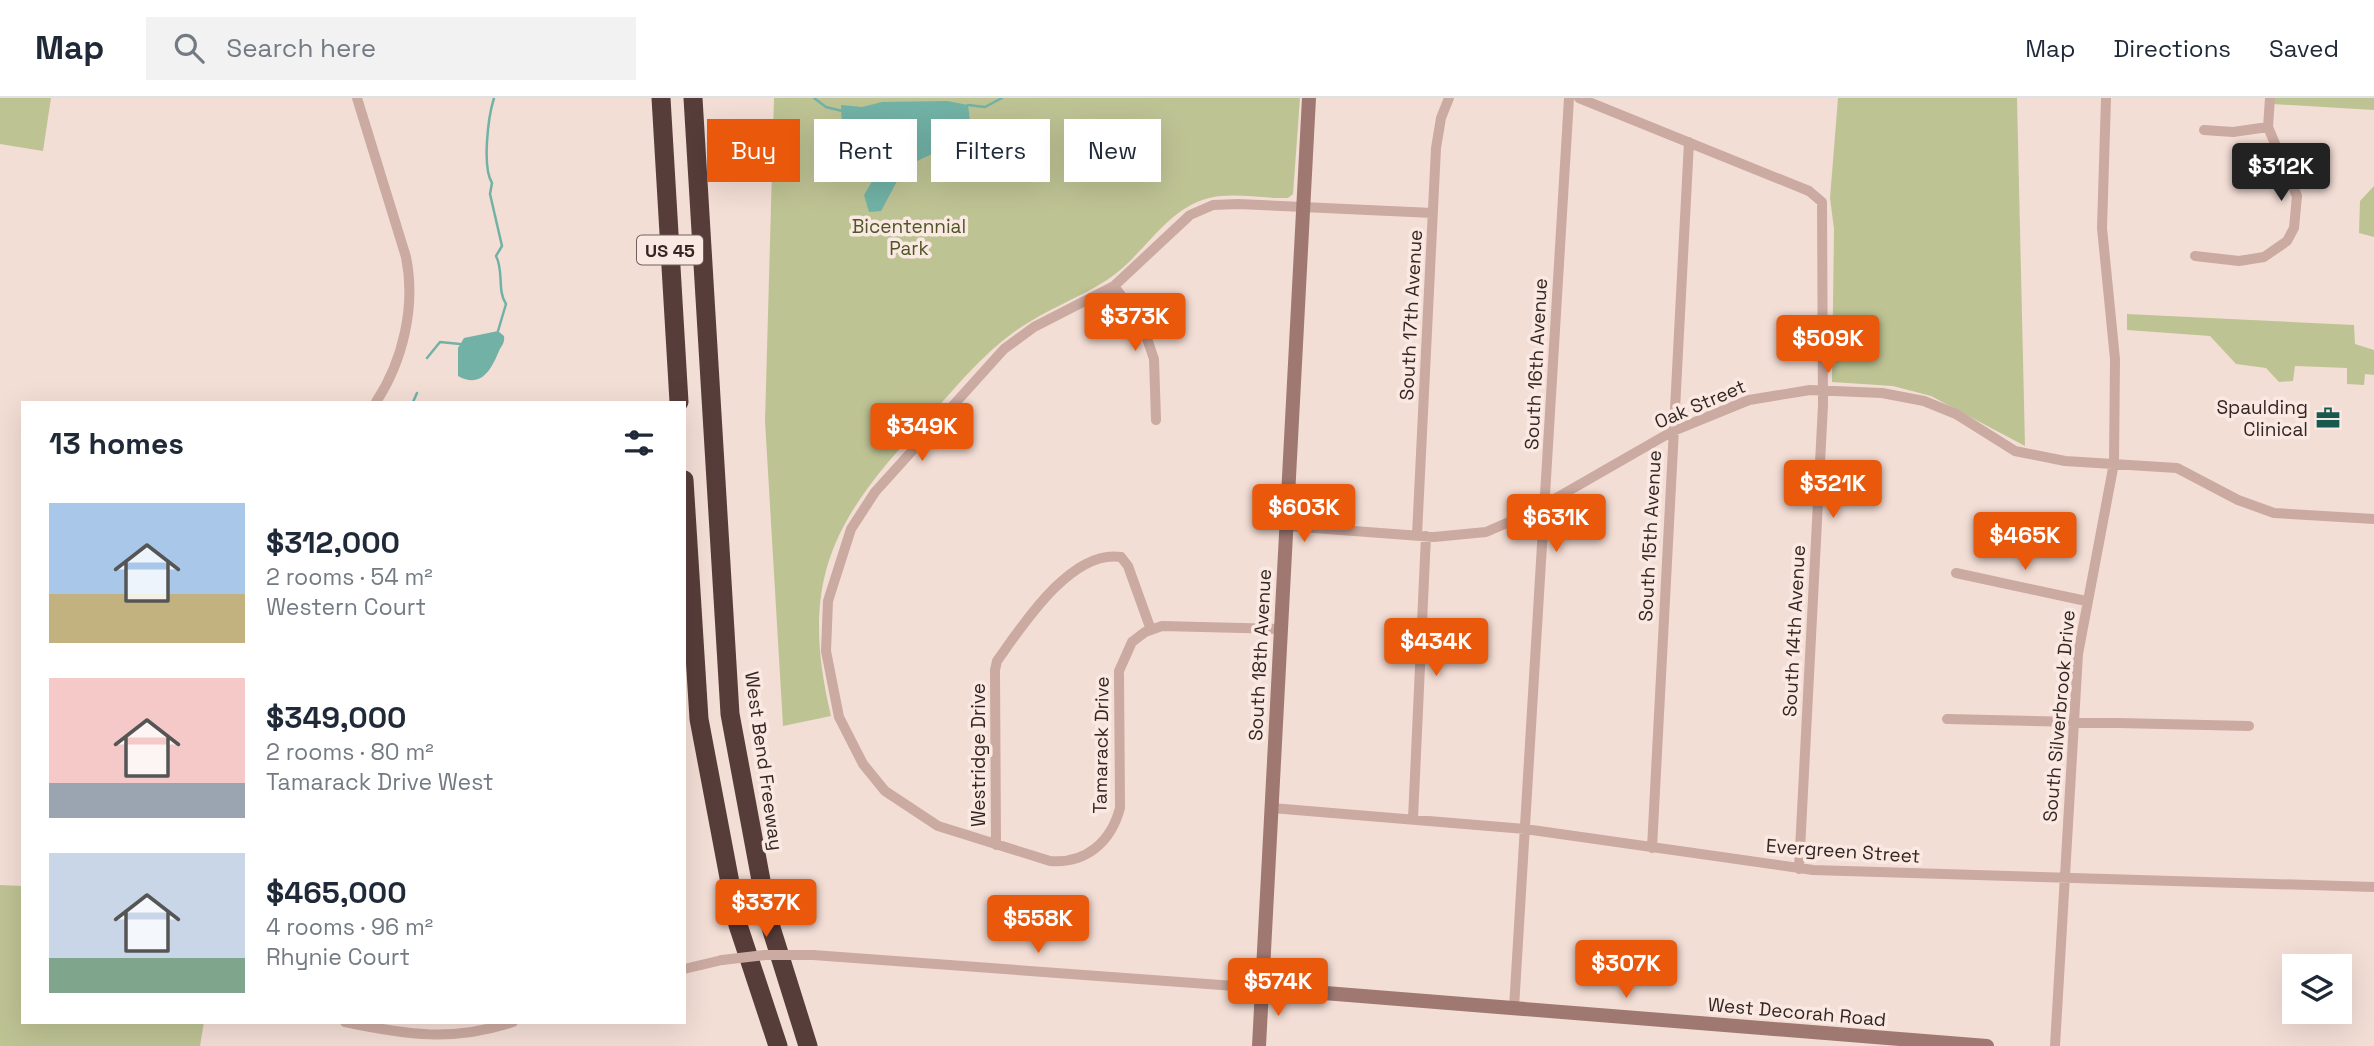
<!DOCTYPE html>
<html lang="en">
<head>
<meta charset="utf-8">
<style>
	:root { --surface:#fff; --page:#f2f2f3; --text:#1f2937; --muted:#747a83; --line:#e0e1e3; --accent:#ea580c }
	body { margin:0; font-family:"Space Grotesk",sans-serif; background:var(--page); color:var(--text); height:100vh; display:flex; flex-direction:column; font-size:26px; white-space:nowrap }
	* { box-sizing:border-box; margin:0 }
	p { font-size:23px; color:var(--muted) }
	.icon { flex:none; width:38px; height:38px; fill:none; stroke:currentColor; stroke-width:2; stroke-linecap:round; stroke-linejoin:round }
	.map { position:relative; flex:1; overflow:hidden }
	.drawer { position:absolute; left:21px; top:303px; width:665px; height:623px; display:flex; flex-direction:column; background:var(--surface); border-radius:0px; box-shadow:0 7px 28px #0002 }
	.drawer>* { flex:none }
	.guide { position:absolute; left:707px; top:21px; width:665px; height:63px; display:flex; gap:14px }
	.fabs { position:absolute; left:2282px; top:856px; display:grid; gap:14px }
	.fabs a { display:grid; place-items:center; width:70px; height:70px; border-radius:0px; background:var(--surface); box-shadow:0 7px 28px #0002; font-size:35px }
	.price { position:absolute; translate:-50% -60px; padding:0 16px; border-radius:7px; background:var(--accent); color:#fff; font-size:23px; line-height:46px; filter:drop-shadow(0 2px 4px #0008) }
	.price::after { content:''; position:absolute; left:50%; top:42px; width:21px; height:16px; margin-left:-10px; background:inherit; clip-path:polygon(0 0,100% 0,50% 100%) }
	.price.active { background:#222; color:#fff }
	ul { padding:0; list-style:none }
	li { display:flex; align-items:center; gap:21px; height:175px; padding:0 28px }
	li span { display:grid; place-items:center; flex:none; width:196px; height:140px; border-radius:0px; color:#555 }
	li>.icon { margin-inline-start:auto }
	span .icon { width:84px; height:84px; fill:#fffc; stroke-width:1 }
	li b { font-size:30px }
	h2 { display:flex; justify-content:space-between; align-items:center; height:84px; padding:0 28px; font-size:30px }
	.tag { padding:0 24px; border-radius:0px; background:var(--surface); box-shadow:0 7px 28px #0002; font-size:24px; line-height:63px }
	.tag.active { background:var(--accent); color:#fff }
	header { display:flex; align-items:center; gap:42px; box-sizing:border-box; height:98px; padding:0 35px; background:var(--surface); border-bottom:2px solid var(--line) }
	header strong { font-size:33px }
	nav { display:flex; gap:38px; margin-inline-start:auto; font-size:24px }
	.search { width:490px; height:63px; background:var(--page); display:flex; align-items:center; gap:18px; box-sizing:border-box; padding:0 24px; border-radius:0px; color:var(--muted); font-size:26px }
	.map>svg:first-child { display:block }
	.green { fill:#bec394 }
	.water { fill:#72b2a6 }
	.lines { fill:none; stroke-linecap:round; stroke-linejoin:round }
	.stream { stroke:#72b2a6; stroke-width:2.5 }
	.street { stroke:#cbaaa1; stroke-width:10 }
	.secondary { stroke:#9f7872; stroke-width:14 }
	.highway { stroke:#573d3a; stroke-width:19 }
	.street-bridge { stroke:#cbaaa1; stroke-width:10 }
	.labels { text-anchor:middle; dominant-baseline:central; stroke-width:7; stroke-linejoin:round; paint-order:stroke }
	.shield { fill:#fae9e2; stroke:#70605d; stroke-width:2 }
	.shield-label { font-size:18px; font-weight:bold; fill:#352624 }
	.park-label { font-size:19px; fill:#4f5526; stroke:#fae9e2 }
	.street-label { font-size:19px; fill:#352624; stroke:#fae9e2 }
	.poi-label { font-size:19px; fill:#352624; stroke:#fae9e2; text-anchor:end }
</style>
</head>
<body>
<header>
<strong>Map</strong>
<div class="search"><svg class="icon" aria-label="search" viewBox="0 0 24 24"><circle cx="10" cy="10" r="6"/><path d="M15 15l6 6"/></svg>Search here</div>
<nav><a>Map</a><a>Directions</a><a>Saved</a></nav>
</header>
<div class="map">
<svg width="2374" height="948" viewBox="0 0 2374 948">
	<rect width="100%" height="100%" fill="#f3ded5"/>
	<!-- green -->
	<path class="green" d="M0,0H51L43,53L0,46Z
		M774,0H1300L1293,96L1288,100C1262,101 1235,94 1209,100C1165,111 1144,158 1107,182C1077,201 1043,213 1014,234C983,256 958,287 932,315C837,417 797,475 831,618L783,628L765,323Z
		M1838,0H2017L2025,348L1931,298L1893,288L1832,284L1834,131L1830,100Z
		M2273,0H2374V12L2273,6Z
		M2374,88V139L2359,135L2360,103Z
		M2127,216L2354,227L2355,246L2374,252V277L2365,276L2364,287L2347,286V270L2295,268L2293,283L2279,284L2266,270L2236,266L2210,238L2127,232Z
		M0,787L23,788V924H204L200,948H0Z"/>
	<!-- water -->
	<path class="water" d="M947,3L968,7L971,31L960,43L917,63L902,74L881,113L869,114L864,97L877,75L875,68L864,66L866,54L842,29L841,7L862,9L882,4Z
		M498,233L504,238C505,245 502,247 499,253C491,272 481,291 458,278V250L464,240Z"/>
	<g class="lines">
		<!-- stream -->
		<path class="stream" d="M494,0C488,19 482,69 492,85L490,96L502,148L496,158C504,173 497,193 506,206L498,233
			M814,0L826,9L842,13
			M968,7L985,9L1002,0
			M427,260L440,244L460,246
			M413,304L417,295"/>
		<!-- street -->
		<path class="street" d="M357,0L406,159C416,208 403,263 376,304
			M1579,0L1809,93L1822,104L1823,307L1799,771
			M2204,32L2233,34L2268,29
			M2195,158L2239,163L2264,159L2287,143L2294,130L2297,98L2268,29L2270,0
			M1114,188L1142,226L1154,261L1156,322
			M1287,428L1434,439L1486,434L1530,415L1673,333L1749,302L1810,292L1882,295L1924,303L1956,316L2015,353L2065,363L2177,370L2238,402L2274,415L2374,421
			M1417,437L1436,50L1441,20L1449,0
			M1956,475L2086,503
			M1280,531L1162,528L1145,534L1132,544L1119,573L1120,710C1111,744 1086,766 1050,763L938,728L885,693L863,666L839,619L826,553L828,503L851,431L875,394L1004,251L1034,229L1114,188L1190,117L1213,107L1238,106L1433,115
			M1947,621L2249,628
			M1272,710L1525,731L1813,772L2374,789
			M1413,721L1426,438
			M996,747L995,572L997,563C1022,528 1071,451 1121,459L1128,468L1151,532
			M1652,750L1689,44
			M813,857L1262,890
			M684,871L722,862
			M1514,910L1569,0
			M345,924C407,937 452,944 513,924
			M2055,948L2078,556L2114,365L2115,261L2102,130L2106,0"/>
		<!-- secondary -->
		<path class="secondary" d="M1262,890L1987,948
			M1259,948L1309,0"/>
		<!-- highway -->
		<path class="highway" d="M661,0L679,304
			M693,0L730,616L768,820L808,948
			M684,382L699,621L738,827L778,948"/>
		<!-- street-bridge -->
		<path class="street-bridge" d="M722,862L765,857H813"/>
	</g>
	<!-- icons -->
	<defs>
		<g id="office-bare" transform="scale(1.89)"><path d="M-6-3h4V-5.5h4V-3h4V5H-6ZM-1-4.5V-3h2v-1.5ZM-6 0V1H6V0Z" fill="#17594e" stroke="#fae9e2" stroke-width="2.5" paint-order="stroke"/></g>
	</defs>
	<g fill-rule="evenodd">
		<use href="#office-bare" x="2328" y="320"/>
	</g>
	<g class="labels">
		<!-- shield labels -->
		<rect class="shield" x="637" y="137.5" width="66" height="29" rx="5"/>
		<g class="shield-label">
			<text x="670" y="152">US 45</text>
		</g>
		<!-- park labels -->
		<g class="park-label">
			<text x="909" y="128">Bicentennial<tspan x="909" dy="22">Park</tspan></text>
		</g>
		<!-- street labels -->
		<g class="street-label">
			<text transform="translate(1411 217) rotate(-87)">South 17th Avenue</text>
			<text transform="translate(1536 266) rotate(-87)">South 16th Avenue</text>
			<text transform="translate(1700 306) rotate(-23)">Oak Street</text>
			<text transform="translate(1650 438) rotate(-87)">South 15th Avenue</text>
			<text transform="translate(1794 533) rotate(-87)">South 14th Avenue</text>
			<text transform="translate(1260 557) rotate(-87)">South 18th Avenue</text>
			<text transform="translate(2059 618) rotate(-85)">South Silverbrook Drive</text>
			<text transform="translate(1101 647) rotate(-89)">Tamarack Drive</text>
			<text transform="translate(978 657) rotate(-90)">Westridge Drive</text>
			<text transform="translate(764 663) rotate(82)">West Bend Freeway</text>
			<text transform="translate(1843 753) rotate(4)">Evergreen Street</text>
			<text transform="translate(1797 914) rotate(5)">West Decorah Road</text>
		</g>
		<!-- poi labels -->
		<g class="poi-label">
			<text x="2308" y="309">Spaulding<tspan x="2308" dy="22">Clinical</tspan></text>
		</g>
	</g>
</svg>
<div class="fabs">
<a><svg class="icon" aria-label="layers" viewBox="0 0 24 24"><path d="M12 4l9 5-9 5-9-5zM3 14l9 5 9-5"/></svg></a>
</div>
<b class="price active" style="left:2281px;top:105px">$312K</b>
<b class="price" style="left:1135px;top:255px">$373K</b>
<b class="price" style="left:1828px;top:277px">$509K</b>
<b class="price" style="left:922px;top:365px">$349K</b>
<b class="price" style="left:1833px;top:422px">$321K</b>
<b class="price" style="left:1304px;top:446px">$603K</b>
<b class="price" style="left:1556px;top:456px">$631K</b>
<b class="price" style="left:2025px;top:474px">$465K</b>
<b class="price" style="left:1436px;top:580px">$434K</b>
<b class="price" style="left:766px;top:841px">$337K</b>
<b class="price" style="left:1038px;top:857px">$558K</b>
<b class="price" style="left:1626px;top:902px">$307K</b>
<b class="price" style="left:1278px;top:920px">$574K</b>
<div class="guide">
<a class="tag active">Buy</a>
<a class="tag">Rent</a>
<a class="tag">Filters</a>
<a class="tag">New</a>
</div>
<section class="drawer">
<h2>13 homes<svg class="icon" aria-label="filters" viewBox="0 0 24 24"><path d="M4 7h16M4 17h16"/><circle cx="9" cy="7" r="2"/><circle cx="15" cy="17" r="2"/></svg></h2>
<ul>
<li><span style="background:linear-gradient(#a9c7e8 65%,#c2b280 0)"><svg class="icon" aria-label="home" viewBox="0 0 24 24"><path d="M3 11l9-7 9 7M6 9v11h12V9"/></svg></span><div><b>$312,000</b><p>2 rooms · 54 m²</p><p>Western Court</p></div></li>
<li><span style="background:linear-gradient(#f6c9c9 75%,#9aa5b1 0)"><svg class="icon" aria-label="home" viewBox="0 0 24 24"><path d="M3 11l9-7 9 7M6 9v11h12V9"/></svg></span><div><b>$349,000</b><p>2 rooms · 80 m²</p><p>Tamarack Drive West</p></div></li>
<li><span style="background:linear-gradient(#c9d6e8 75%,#7fa58c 0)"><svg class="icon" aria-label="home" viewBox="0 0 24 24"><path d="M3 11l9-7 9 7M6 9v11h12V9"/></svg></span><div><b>$465,000</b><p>4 rooms · 96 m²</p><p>Rhynie Court</p></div></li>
</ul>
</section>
</div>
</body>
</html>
